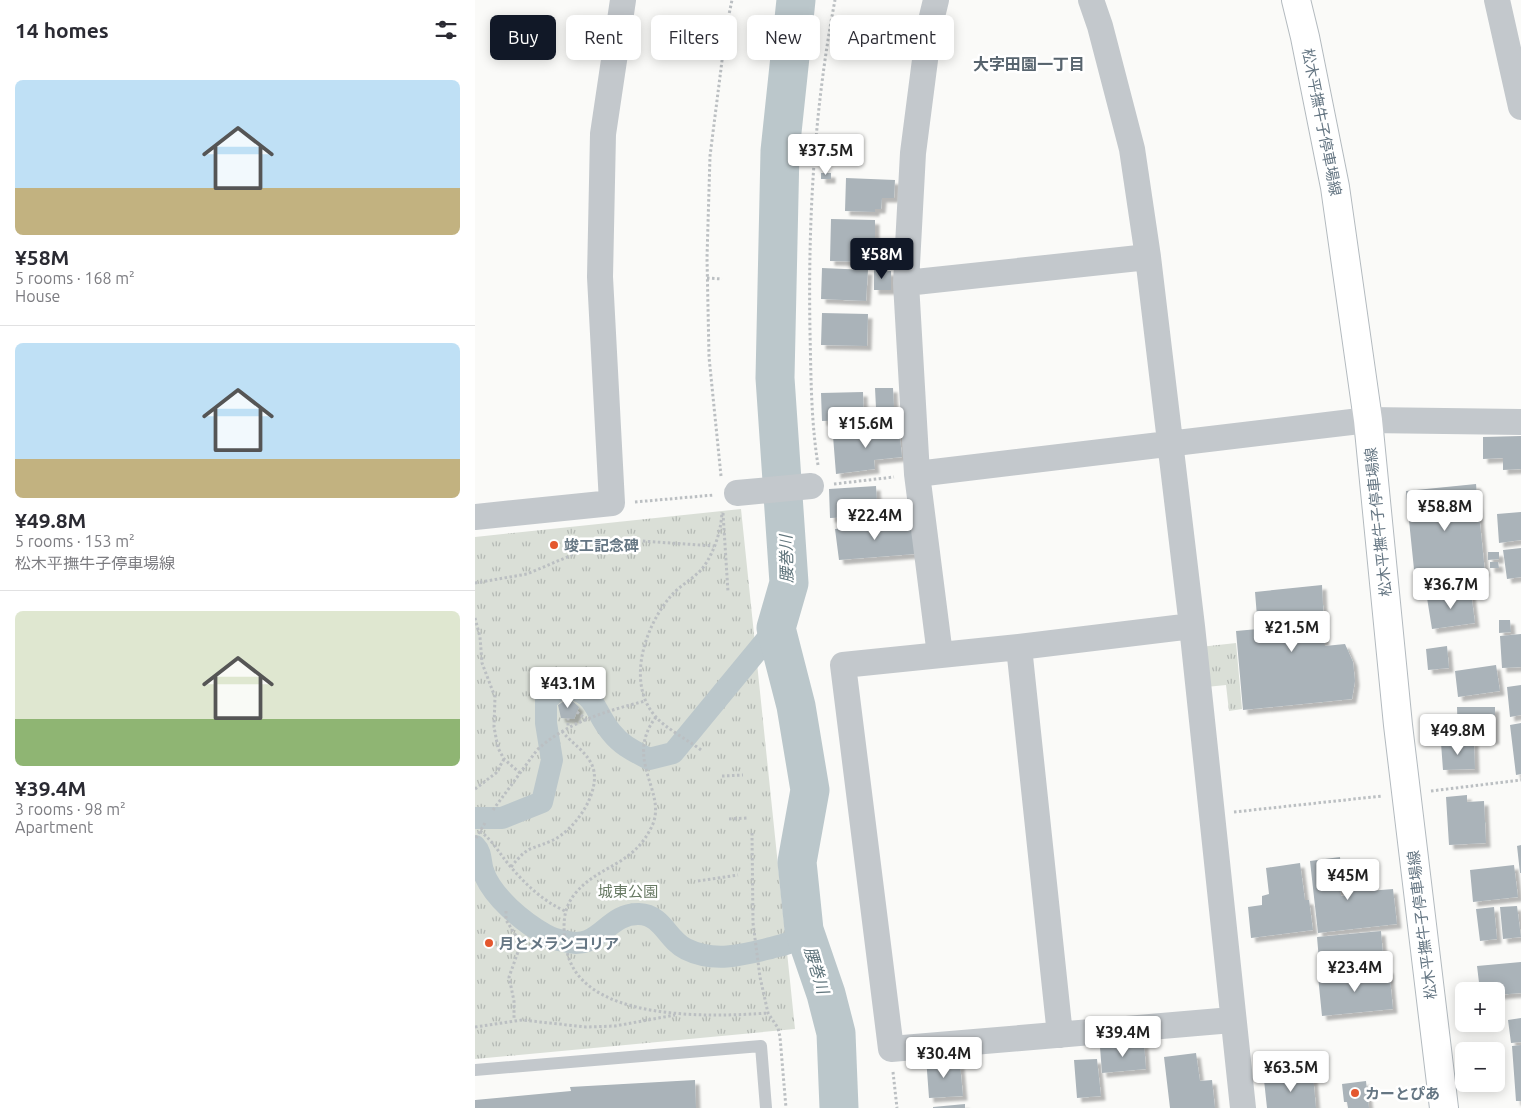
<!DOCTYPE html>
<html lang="en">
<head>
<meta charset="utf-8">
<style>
	:root { --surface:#fff; --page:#f7f7f7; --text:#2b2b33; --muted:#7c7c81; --line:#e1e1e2; --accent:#111827 }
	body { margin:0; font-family:Ubuntu,"Noto Sans JP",sans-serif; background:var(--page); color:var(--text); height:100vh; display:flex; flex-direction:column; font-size:19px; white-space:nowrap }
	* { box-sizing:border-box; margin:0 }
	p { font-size:16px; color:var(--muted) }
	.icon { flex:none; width:28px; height:28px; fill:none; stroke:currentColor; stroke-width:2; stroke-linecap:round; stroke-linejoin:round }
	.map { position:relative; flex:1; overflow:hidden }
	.panel { display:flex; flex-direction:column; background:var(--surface); width:475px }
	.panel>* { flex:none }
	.banner { position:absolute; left:15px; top:15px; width:475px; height:45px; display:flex; gap:10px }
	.controls { position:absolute; left:980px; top:982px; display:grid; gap:10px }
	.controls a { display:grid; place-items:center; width:50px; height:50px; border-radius:8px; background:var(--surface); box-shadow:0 2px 12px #0003; font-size:25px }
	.price { position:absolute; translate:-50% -42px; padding:0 11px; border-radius:5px; background:#fff; color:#222; font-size:16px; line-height:32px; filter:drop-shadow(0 1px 2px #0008) }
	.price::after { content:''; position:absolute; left:50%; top:30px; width:15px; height:11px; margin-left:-8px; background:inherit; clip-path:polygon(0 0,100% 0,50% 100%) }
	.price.current { background:var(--accent); color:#fff }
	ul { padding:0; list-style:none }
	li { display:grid; align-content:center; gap:10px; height:265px; padding:0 15px }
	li+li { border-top:1px solid var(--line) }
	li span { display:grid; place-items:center; height:155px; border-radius:8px; color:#555 }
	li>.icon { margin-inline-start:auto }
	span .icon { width:90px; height:90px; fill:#fffc; stroke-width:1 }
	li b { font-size:21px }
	h2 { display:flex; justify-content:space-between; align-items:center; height:60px; padding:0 15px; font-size:21px }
	.chip { padding:0 18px; border-radius:8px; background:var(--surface); box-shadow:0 2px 12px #0003; font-size:18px; line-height:45px }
	.chip.current { background:var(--accent); color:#fff }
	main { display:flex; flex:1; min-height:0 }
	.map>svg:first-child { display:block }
	.park { fill:url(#park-tufts) }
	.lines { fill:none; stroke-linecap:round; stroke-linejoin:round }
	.canal { stroke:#bbc7cb; stroke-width:22 }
	.river { stroke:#bbc7cb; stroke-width:39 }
	.building { fill:#aab3b9; filter:url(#shadow) }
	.secondary-casing { stroke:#b3babf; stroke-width:30 }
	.path { stroke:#bbbfc2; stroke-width:3; stroke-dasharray:2.5 2.5; stroke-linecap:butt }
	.lane { stroke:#c3c8cc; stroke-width:12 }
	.street { stroke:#c3c8cc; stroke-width:26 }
	.secondary { stroke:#fff; stroke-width:28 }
	.poi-dot { fill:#e4572e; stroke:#fff; stroke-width:2 }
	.labels { text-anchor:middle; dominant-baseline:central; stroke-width:5; stroke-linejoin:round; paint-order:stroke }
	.street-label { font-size:15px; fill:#657683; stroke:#fff }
	.poi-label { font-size:15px; font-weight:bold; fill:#657683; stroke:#fff; text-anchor:start }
	.park-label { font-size:15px; fill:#687a64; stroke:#fff }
	.neighbourhood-label { font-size:16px; font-weight:bold; fill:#57646e; stroke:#fff }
	.water-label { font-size:16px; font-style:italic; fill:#60757c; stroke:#fff }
</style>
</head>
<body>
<main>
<section class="panel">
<h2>14 homes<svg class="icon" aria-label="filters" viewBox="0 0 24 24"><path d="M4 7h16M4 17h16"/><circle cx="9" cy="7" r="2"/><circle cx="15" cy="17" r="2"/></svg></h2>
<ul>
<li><span style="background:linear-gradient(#bfe0f5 70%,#c2b280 0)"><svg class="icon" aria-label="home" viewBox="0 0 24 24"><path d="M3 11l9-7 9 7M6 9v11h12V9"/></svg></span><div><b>¥58M</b><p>5 rooms · 168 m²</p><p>House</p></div></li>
<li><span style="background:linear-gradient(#bfe0f5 75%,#c2b280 0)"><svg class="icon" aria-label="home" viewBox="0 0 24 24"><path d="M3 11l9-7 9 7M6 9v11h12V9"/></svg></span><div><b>¥49.8M</b><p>5 rooms · 153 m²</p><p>松木平撫牛子停車場線</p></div></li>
<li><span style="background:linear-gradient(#dfe7d0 70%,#8fb573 0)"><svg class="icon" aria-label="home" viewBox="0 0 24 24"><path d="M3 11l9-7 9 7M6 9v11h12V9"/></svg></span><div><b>¥39.4M</b><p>3 rooms · 98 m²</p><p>Apartment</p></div></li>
</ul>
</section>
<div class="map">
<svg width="1046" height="1108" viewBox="0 0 1046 1108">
	<defs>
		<pattern id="park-tufts" width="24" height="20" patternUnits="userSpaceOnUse" patternTransform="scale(1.25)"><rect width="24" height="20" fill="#dadfd7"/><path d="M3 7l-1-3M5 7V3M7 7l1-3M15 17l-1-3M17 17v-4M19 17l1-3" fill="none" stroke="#b4b9b4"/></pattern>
		<filter id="shadow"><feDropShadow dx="4.5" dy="4.5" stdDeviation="1" flood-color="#0004"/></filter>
	</defs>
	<rect width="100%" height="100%" fill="#fafaf8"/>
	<!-- park -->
	<path class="park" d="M266,509L320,1029L0,1059V537Z
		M761,643L767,709L754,711L751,685L731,687L725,647Z"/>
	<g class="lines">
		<!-- canal -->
		<path class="canal" d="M0,818H27L67,802L77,760L71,723V700L87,687C122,691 118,710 136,732C147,746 159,751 174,759L198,753L301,628
			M0,846C7,853 5,862 8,871C17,897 48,922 71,935C76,938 83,940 89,941C125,952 131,913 164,914C188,915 192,940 211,949C239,963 268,955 296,948C303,946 313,944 318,941C322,938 326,933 329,930"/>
		<!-- river -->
		<path class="river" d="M321,0L305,151L300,378L314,583L301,628L321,706L335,790L322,862L329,930L351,994L361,1033L364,1108"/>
	</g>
	<!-- building -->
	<path class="building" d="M346,173H356V179H346Z
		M371,178L420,180L419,198H407L406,209H400V212L370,211Z
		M356,219L400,220V242L419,243V262H399L400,249H392V262L355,261Z
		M347,268L393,270L391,301L346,299Z
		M399,270L416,271V290H399Z
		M347,313L393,314L392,346L346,345Z
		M400,388H418L419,407L401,408Z
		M388,392L389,420L347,421L346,393Z
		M424,427L427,457L399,460L400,469L361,474L358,436Z
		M1046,436V469L1028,470V458L1008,459V437Z
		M1001,484L1010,572L940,579L931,491Z
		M401,486L403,516L355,518L354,489Z
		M1046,512V540L1024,543L1022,514Z
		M436,521L440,554L364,560L360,529Z
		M1046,548V577L1032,579L1028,550Z
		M1013,552H1024V559L1013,560Z
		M1015,562H1023L1024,568H1015Z
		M847,585L850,646L870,644L878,662L880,681L877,699L768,710L761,631L783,629L780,592Z
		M996,592L1000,623L957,629L952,598Z
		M1024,620H1035L1036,632L1024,633Z
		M1046,634V667L1027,668L1025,636Z
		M972,646L974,668L953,670L951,649Z
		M1021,665L1025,691L983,697L980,671Z
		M1046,685V715L1035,717L1032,687Z
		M94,698L104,707L99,719L86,718L83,705Z
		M982,707H1020V740H983Z
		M1046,723V774L1041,775L1035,725Z
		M999,741L1000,769L968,770L966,743Z
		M992,795V802L1009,801L1011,843L974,845L971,797Z
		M1046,845V873H1045L1042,846Z
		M865,857L867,877H864L866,896L873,895L872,889L893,887L894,891L918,889L922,924L843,933L835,861Z
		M825,863L830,900H834L838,930L776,938L773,907L787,905V896L794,894L791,868Z
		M1039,865L1043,897L998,902L995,870Z
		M1042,906L1046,937L1028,939L1025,907Z
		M1019,907L1022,939L1005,941L1001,909Z
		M906,931L909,966L845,972L842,937Z
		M1046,962V993L1021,995V991H1005L1002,966Z
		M914,969L918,1009L847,1016L843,976Z
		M1046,1018V1042L1036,1043L1033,1020Z
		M669,1043L671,1069L627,1073L625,1047Z
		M1046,1045V1101H1041L1037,1046Z
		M721,1053L725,1081L737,1080L740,1108H695L689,1057Z
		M462,1056V1066L485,1064L488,1096L454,1098L451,1057Z
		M622,1059L626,1096L602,1098L599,1060Z
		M838,1075L841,1108H792L789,1080Z
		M220,1080L221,1108H0V1100L96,1091L95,1087Z
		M891,1081L894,1108H873L872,1102H869L867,1084Z
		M490,1104V1108H458V1107Z"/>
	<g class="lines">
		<!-- secondary casing -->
		<g class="secondary-casing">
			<path id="secondary" d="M821,0L830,37L860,187L893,420L923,725L969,1108"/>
		</g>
		<!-- path -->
		<path class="path" d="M232,278L247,279
			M343,465C336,421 336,377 335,332C333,221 339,110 360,0
			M246,476L234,357L232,258L235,156L251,29L257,0
			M359,484L419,477
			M160,502L239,495
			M248,513L253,592
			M0,583L52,574L123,544L152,540L239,546
			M0,618L5,637L7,663L20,697L19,727L23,748L29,759L45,773
			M102,712L112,720
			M181,717C148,760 193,792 177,826C158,867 122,865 99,895C87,911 88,927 91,946C101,1023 237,1017 293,1013
			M93,718V726
			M226,750C213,740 190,728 180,716C151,682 170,627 195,597C204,586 218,579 227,569C239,553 246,532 247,512
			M247,776L268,775
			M0,789L21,773L29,759
			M956,791L1046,780
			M18,810L62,750C92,722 132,711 170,701
			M759,812L907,796
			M254,819L272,818
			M5,831C19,842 24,853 35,866C51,885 68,901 90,911
			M277,833L278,923L285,977L293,1013L303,1028L305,1037L311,1108
			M1,838L10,823
			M36,867C54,845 53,851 76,841C100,831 128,790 117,765C110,750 97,744 87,731
			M223,881L263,875
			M31,911V920L43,939L44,949L34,977L39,1001V1020
			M0,1027L47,1020L111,1027L140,1026L200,1015
			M418,1072L422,1108"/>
		<!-- lane -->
		<path class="lane" d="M0,1070L286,1046L291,1108"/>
		<!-- street -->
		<path class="street" d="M461,0L454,29L438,153L431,283L442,474L465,655
			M616,0L625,26L657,149L673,257L717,626L768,1108
			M1022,0L1046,107
			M431,283L673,257
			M442,474L893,420L1046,422
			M262,493L336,486
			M0,517L137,503L125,277L128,134L148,0
			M717,626L544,647L368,665L416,1049L757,1020
			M544,647L585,1035"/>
		<!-- secondary -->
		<use href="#secondary" class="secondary"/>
	</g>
	<!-- markers -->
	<g class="poi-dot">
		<circle cx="79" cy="545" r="5"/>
		<circle cx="14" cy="943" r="5"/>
		<circle cx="880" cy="1093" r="5"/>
	</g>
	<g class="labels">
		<!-- street labels -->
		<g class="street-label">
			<text transform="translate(847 122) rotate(79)">松木平撫牛子停車場線</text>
			<text transform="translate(903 522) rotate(-96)">松木平撫牛子停車場線</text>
			<text transform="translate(947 925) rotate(-97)">松木平撫牛子停車場線</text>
		</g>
		<!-- poi labels -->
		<g class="poi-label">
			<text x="89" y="545">竣工記念碑</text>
			<text x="24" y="943">月とメランコリア</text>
			<text x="890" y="1093">カーとぴあ</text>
		</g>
		<!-- park labels -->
		<g class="park-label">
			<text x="153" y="891">城東公園</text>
		</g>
		<!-- neighbourhood labels -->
		<g class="neighbourhood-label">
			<text x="554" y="64">大字田園一丁目</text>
		</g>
		<!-- water labels -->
		<g class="water-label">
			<text transform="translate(311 559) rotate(-91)">腰巻川</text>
			<text transform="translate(342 970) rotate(73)">腰巻川</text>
		</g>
	</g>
</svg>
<div class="controls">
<a>+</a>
<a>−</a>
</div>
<b class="price" style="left:351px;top:176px">¥37.5M</b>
<b class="price current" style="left:407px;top:280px">¥58M</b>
<b class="price" style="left:391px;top:449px">¥15.6M</b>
<b class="price" style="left:970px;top:532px">¥58.8M</b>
<b class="price" style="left:400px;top:541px">¥22.4M</b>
<b class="price" style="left:976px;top:610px">¥36.7M</b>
<b class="price" style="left:817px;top:653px">¥21.5M</b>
<b class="price" style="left:93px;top:709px">¥43.1M</b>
<b class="price" style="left:983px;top:756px">¥49.8M</b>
<b class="price" style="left:873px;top:901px">¥45M</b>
<b class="price" style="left:880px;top:993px">¥23.4M</b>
<b class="price" style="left:648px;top:1058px">¥39.4M</b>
<b class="price" style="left:469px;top:1079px">¥30.4M</b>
<b class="price" style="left:816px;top:1093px">¥63.5M</b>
<div class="banner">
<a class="chip current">Buy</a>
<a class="chip">Rent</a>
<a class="chip">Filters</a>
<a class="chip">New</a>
<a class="chip">Apartment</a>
</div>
</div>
</main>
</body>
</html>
